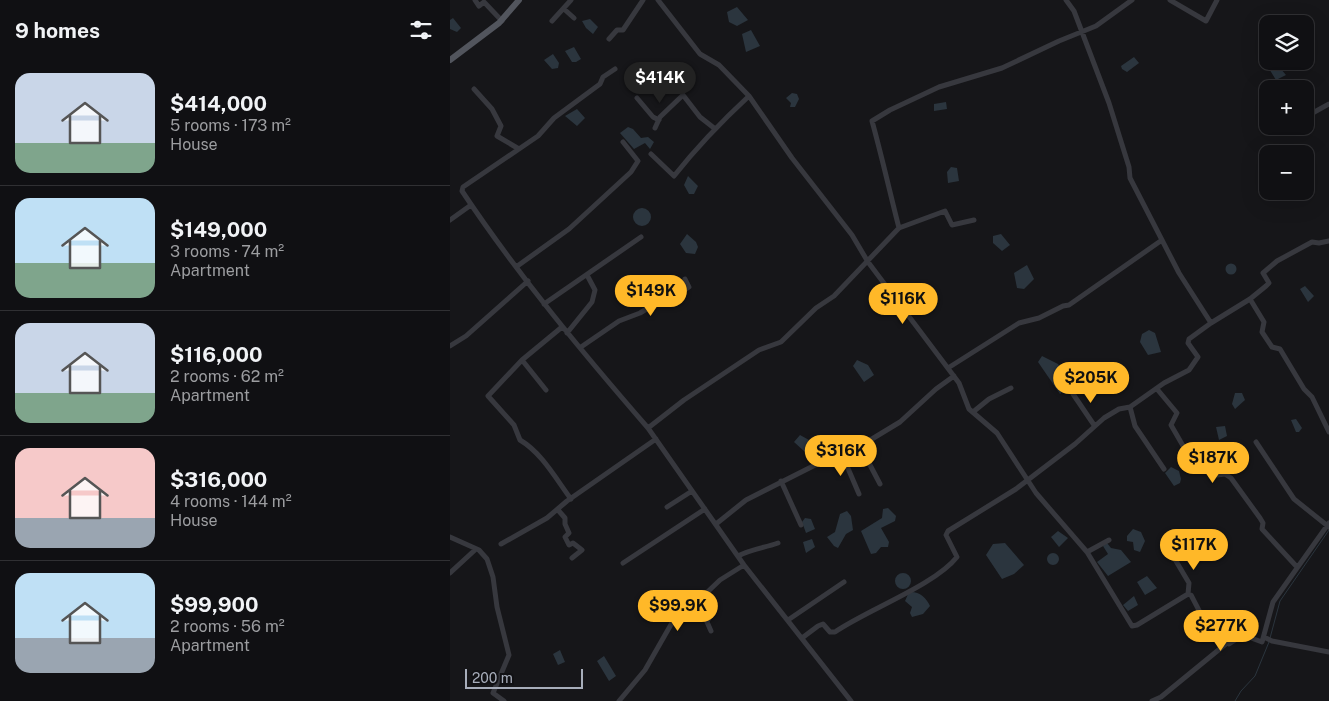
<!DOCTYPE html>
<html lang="en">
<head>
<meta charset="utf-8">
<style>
	:root { --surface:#101013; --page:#19191c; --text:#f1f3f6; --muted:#9c9da0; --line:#303033; --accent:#ffb828 }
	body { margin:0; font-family:"Public Sans",sans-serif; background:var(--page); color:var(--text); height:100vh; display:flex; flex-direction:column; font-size:19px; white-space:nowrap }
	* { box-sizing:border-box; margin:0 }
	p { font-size:16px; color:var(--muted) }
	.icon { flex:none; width:28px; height:28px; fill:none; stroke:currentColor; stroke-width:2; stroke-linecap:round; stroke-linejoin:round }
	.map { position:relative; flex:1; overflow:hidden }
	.panel { display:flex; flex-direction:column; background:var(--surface); width:450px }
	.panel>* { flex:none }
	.controls { position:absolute; left:809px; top:15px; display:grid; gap:10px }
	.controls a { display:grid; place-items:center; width:55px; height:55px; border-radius:10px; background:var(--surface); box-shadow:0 5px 20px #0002,0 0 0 1px var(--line); font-size:25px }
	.scale { position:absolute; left:15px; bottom:12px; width:118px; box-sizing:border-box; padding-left:5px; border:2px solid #a7adba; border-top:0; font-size:14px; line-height:18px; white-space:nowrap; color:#a7adba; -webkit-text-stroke:4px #111114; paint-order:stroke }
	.price { position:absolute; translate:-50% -42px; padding:0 11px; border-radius:18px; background:var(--accent); color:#111; font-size:16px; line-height:32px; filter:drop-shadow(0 1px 2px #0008) }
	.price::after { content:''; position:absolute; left:50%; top:30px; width:15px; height:11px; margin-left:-8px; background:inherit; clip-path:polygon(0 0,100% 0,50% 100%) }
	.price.current { background:#222; color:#fff }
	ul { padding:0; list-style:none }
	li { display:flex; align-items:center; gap:15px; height:125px; padding:0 15px }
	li+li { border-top:1px solid var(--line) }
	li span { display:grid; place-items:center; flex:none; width:140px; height:100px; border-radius:15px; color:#555 }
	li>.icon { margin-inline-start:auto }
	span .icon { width:60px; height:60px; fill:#fffc; stroke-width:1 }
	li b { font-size:21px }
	h2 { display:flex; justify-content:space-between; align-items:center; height:60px; padding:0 15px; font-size:21px }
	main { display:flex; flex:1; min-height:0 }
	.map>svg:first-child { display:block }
	.water { fill:#2b353e }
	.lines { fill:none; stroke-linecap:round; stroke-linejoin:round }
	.stream { stroke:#2b353e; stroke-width:1 }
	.minor { stroke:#37383e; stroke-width:5 }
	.major { stroke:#52555d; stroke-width:6 }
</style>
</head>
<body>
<main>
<section class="panel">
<h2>9 homes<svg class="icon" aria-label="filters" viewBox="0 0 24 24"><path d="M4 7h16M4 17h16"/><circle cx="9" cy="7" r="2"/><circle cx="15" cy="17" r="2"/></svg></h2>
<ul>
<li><span style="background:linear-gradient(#c9d6e8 70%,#7fa58c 0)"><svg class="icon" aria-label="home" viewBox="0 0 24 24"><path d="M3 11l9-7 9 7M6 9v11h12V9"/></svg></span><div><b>$414,000</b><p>5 rooms · 173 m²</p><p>House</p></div></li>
<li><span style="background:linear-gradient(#bfe0f5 65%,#7fa58c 0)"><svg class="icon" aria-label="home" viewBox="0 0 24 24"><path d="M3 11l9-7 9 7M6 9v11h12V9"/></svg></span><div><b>$149,000</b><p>3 rooms · 74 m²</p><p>Apartment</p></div></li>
<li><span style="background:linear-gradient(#c9d6e8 70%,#7fa58c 0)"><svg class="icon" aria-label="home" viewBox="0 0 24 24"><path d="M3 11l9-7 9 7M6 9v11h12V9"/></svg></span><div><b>$116,000</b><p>2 rooms · 62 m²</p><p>Apartment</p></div></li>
<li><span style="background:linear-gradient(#f6c9c9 70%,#9aa5b1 0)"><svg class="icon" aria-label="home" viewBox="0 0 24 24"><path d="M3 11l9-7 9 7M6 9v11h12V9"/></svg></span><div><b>$316,000</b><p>4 rooms · 144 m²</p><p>House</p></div></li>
<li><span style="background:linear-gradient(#bfe0f5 65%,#9aa5b1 0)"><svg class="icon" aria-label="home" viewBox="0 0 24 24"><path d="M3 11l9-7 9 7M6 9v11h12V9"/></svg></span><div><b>$99,900</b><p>2 rooms · 56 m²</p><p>Apartment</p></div></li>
</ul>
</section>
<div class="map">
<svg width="879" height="701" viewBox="0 0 879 701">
	<rect width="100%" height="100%" fill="#161619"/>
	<!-- water -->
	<path class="water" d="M287,7L298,20L287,26L279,22L277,12Z
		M3,18L11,28L7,32L0,29V20Z
		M140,19L148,27L143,34L136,28L132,21Z
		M301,30L310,46L296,52L292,34Z
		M124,47L131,59L126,62H122L115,51Z
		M103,54L109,63L108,68L102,69L94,60Z
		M684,57L689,63L677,72L672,69L671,66Z
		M825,62L836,75L826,80L818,67Z
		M342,93L347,94L349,99L345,107H340L341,103L336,98Z
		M496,102L497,109L484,111V104Z
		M127,109L135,118L127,126L115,116Z
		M178,127L183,129L191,138L198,137L204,142L200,149L195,143L184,149L170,133Z
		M501,167L507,168L509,181L498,183L497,172Z
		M238,176L248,186L244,194H239L234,185Z
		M183 217a9 9 0 1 1 18 0a9 9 0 1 1-18 0Z
		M237,234L246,242L248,247L245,254L236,253L230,244Z
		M551,234L560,245L552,251L543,243V236Z
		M775.5 269a5.5 5.5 0 1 1 11 0a5.5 5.5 0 1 1-11 0Z
		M577,265L584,279L574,289L567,288L564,273Z
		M190,279L202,296L186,306L176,291Z
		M855,286L864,296L858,302L850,289Z
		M699,330L705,333L711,352L698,355L690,342L692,334Z
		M592,356L608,364L620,379L618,387L610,394L588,362Z
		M407,360L418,365L424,375L414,382L403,366Z
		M785,393H792L795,400L785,409L782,404Z
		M846,419L852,428L849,432H846L841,420Z
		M775,426L777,436L769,440L766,427Z
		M350,435L359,440L355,452L344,442Z
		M789,443L795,452L788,458L779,449L782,444Z
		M721,467L729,471L731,479L730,483L724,486L715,473Z
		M438,508L446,516L445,521L431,528L439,542L438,547H431L426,553L421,554L411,531L432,518L433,509Z
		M397,511L401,516L403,530L396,534L388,548L384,546L377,537L385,532L390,514Z
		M355,518L361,519L365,529L356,533L352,522Z
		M683,529L691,532L695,541L690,552L684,550L683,542L677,541V536Z
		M608,531L618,538L609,547L601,537Z
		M362,539L365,547L356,553L353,542Z
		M555,543L574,565L564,574L552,579L536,555L543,544Z
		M657,543L661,548L671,550L681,562L658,576L647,562L658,554L653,546Z
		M597 559a6 6 0 1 1 12 0a6 6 0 1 1-12 0Z
		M445 581a8 8 0 1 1 16 0a8 8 0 1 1-16 0Z
		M697,576L707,588L695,595L687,582Z
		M459,592C469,591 476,597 480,606L473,614L462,617L460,613L462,607L455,601Z
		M684,596L688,605L678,611L673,605Z
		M110,650L115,662L108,665L103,654Z
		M154,656L166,676L159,681L147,661Z"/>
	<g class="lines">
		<!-- stream -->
		<path class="stream" d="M820,638L830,601L879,530
			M785,701L791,691L805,676L819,642"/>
		<!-- minor -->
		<path class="minor" d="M25,0L29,6L34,2L52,21
			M208,0L250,54L269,65L299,96L342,158L402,235L418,262L509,383L519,409L547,433L586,493L637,552L659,540
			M616,0L624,11L659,103L679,167L680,178L729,273L761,323L800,299L816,286L819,283L813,273L827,261L862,242L869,243L879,241
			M720,0L756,21L767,0
			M114,9L124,18
			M102,21L121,0
			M159,39L167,30H173L193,0
			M165,69L153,77L150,84L104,118L88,136L13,187L12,191C68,275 132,352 198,428
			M24,89L42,109L51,126L47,136L69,149
			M187,98L203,117L209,120
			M855,126L859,115L879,104
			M205,128L210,117L233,95L250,117L264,128
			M201,154L224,176C247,147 272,121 299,96
			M0,220L21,205
			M449,228C440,193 432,157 422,121L440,110L489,87L552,68L609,41L646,26L682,0
			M66,267L119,229L181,172L188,161L173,142
			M800,299L814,322L812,332L822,347L830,349L854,389L862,397L879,432
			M94,304L191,237
			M112,327L72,360L38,396L64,425L70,440C92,453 106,479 121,499
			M117,333L142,302L145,290L137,275
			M0,346L16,336L78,281
			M131,347L169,321L190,313L216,297H224L239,287L235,279
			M72,360L96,390
			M498,368L569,323L589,318L613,306L619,305L712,240
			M707,389L727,413L721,425L736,451L741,454L748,451L767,475L775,474L781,478L810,518L813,523L812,529L847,567
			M623,394L644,425
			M680,407L685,426L714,469
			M523,412L539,399L561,388
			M806,442L844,499L879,527
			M409,444L430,484
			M391,452L409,494
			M331,481L351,525
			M217,507L242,491
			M108,510L115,518V524L119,533L115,537L119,545L123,543L132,550L122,558
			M266,524L296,500L387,454L392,449L407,441L412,445L450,422L486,389L504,376
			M0,537L29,550L37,559L43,577L47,607L59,655L43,693L54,701
			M51,544L97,518L117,501L206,439
			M637,552L682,626L687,625L738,594
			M288,556C301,549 314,548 328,543
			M723,556L739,583L738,594L741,595C750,612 760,637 779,644L793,635L812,642L823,602L879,523
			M173,563L255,509
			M0,573L26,549
			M248,601L261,614L257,622L261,631
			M338,620L394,582
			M814,637L822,641L879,652
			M352,638L368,626L373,624L380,632H385C417,610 485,585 507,557L496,535L498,531L566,489L625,444L654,418L669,409L680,407L714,383L739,370L748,357L738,343L739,339L761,323
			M169,701L195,670L227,614L248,601L270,580L294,565
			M401,701L294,565L198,428L234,400L309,350L331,342L366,308L384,296L449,228L495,211L502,225L524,220
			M702,701L711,697L777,643"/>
		<!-- major -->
		<path class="major" d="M0,60L49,23L69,0"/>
	</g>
</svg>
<div class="controls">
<a><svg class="icon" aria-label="layers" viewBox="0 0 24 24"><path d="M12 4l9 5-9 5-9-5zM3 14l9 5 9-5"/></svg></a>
<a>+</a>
<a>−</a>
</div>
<div class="scale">200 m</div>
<b class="price current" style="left:210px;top:104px">$414K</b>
<b class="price" style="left:201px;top:317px">$149K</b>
<b class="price" style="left:453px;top:325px">$116K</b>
<b class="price" style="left:641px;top:404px">$205K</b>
<b class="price" style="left:391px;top:477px">$316K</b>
<b class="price" style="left:763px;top:484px">$187K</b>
<b class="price" style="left:744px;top:571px">$117K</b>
<b class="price" style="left:228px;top:632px">$99.9K</b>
<b class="price" style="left:771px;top:652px">$277K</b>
</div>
</main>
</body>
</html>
